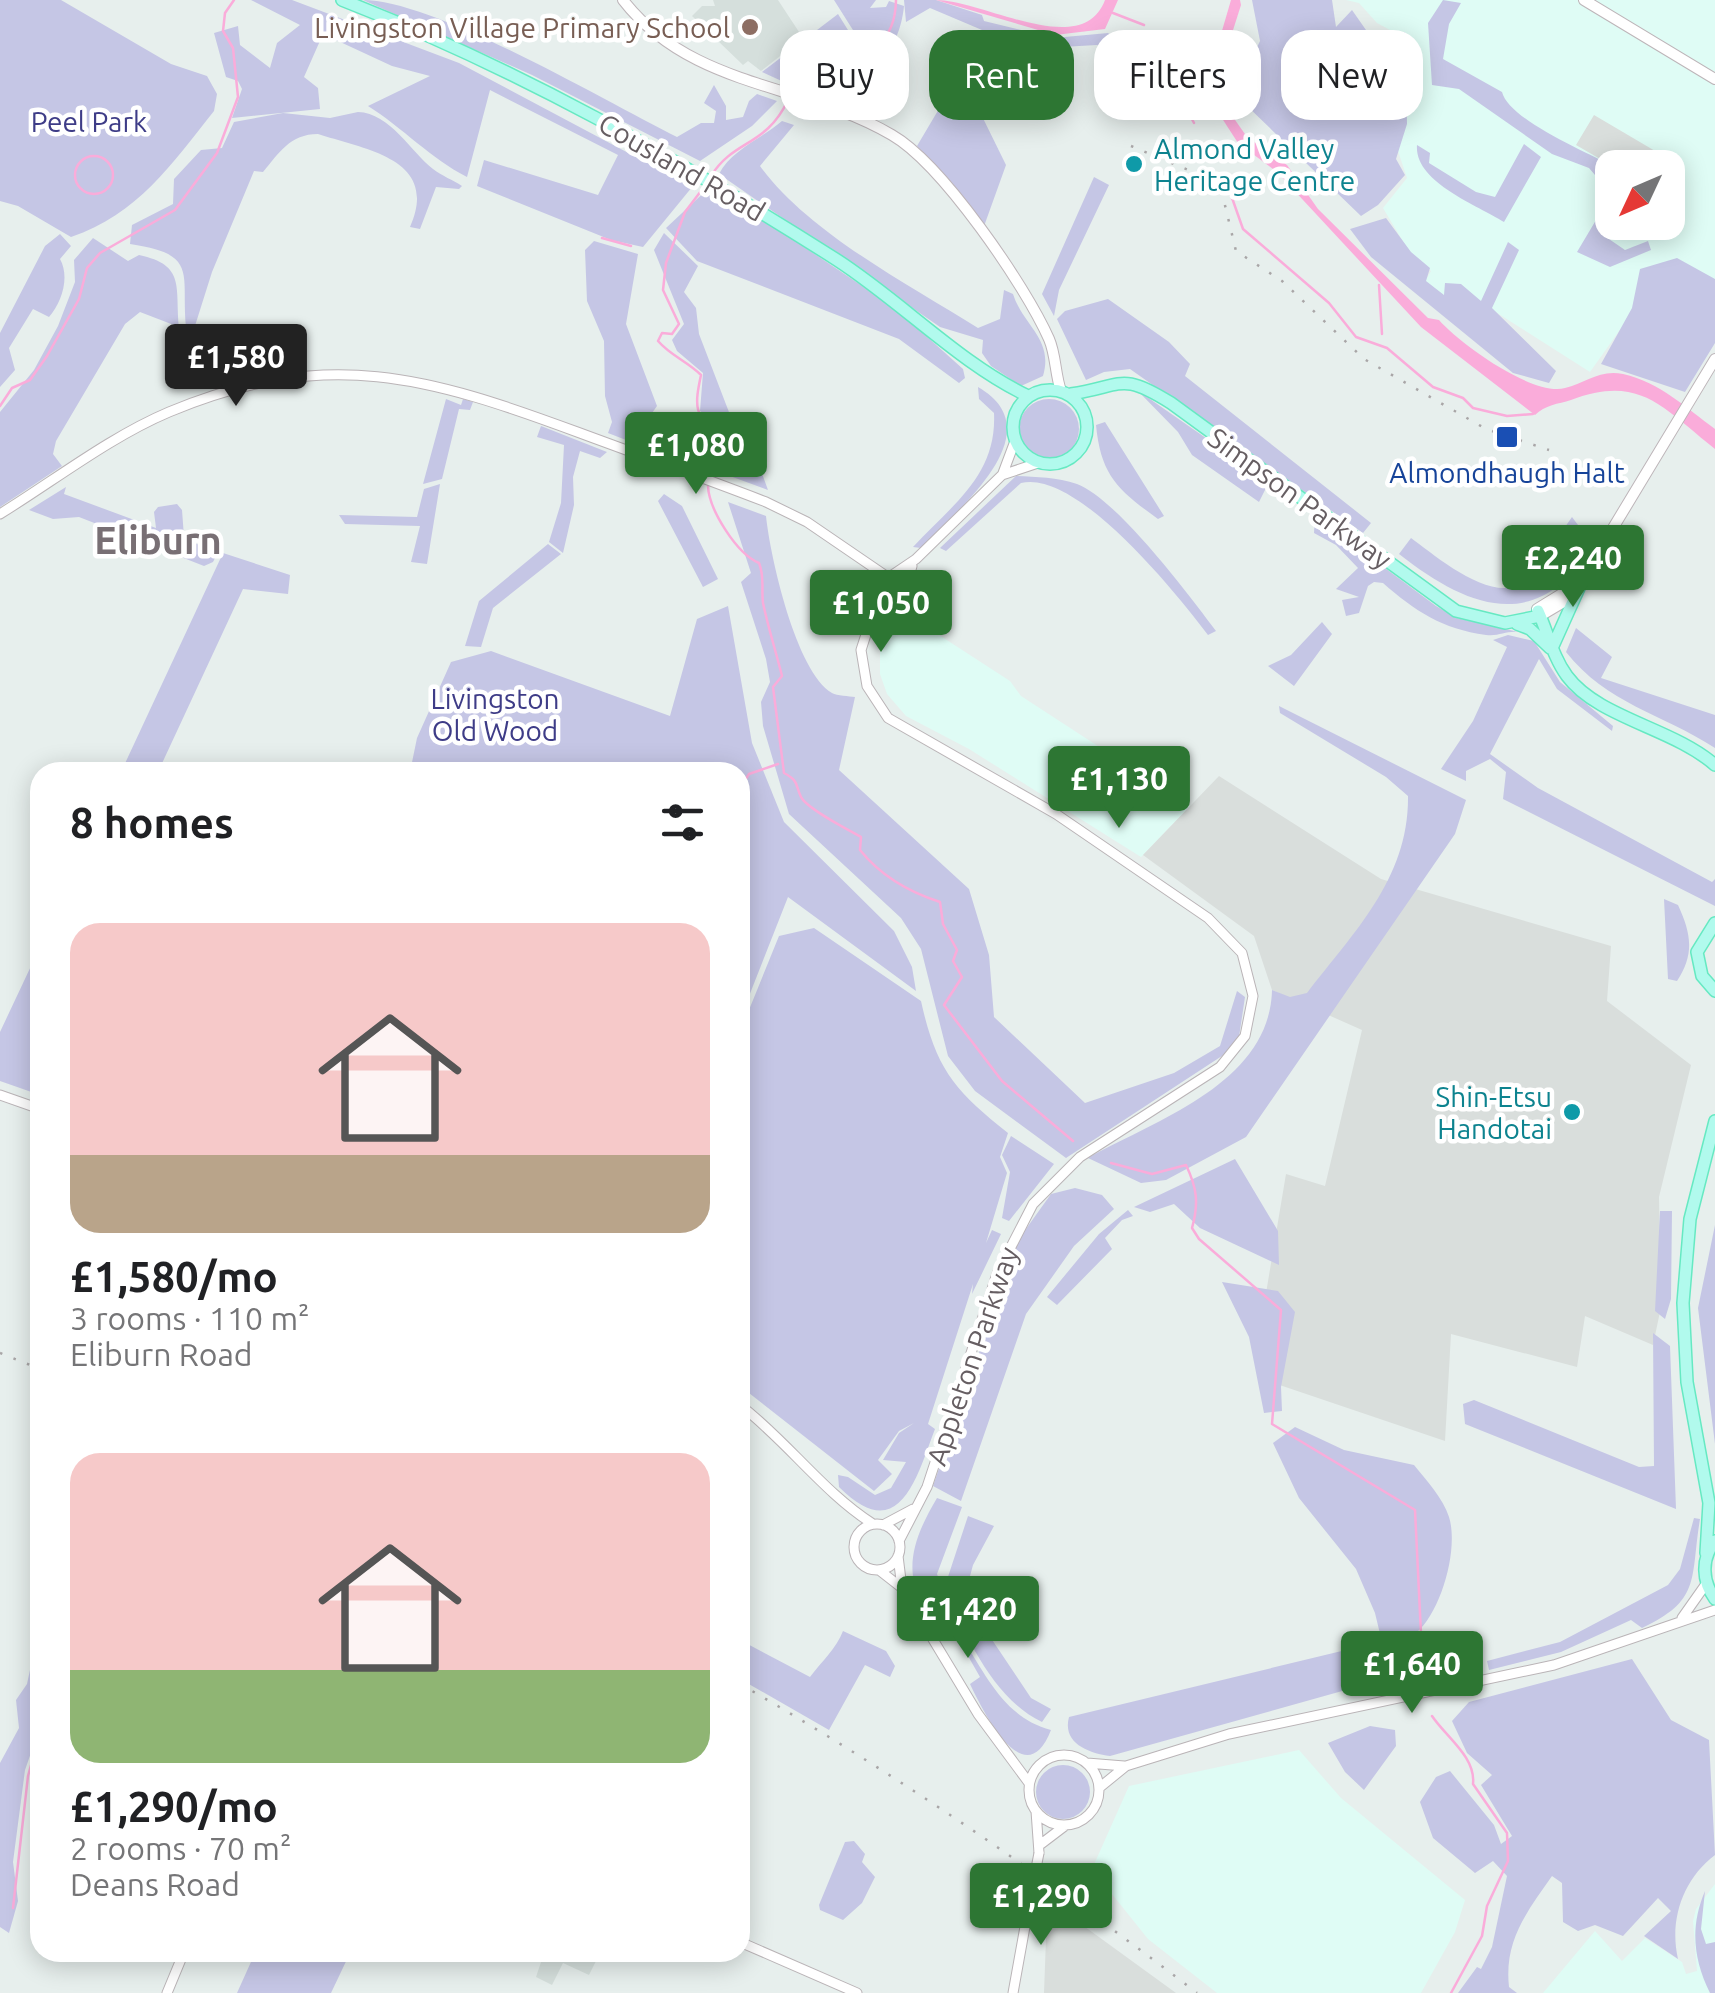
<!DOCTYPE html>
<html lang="en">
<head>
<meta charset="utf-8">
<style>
	:root { --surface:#fff; --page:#f6f6f6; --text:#202124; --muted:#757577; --accent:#2d7633 }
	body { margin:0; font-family:Ubuntu,sans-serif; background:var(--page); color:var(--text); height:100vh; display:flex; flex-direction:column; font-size:38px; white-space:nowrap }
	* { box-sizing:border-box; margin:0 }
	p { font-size:32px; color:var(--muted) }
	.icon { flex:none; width:55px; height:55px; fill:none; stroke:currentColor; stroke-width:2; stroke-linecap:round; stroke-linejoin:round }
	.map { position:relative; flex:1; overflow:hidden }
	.details { position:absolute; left:30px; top:762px; width:720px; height:1200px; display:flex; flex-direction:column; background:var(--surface); border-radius:30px; box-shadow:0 5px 25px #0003 }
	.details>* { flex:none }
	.hud { position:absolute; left:780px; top:30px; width:785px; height:90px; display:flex; gap:20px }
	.needle { width:65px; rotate:226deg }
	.fabs { position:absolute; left:1595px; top:150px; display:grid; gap:20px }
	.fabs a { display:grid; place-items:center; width:90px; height:90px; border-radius:20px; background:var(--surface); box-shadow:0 5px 25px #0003; font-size:50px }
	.price { position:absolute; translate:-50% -85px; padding:0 22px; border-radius:10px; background:var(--accent); color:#fff; font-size:32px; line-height:65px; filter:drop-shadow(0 2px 5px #0008) }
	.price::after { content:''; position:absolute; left:50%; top:60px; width:30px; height:22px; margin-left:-15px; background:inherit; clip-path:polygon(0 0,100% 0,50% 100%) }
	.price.current { background:#222; color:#fff }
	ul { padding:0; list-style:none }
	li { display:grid; align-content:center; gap:20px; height:530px; padding:0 40px }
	li span { display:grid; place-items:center; height:310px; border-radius:30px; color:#555 }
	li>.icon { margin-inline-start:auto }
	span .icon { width:180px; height:180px; fill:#fffc; stroke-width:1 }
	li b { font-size:42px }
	h2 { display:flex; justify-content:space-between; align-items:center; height:120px; padding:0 40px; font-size:42px }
	.chip { padding:0 35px; border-radius:30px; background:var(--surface); box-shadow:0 5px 25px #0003; font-size:35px; line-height:90px }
	.chip.current { background:var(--accent); color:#fff }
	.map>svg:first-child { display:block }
	.commercial { fill:#dffcf5; fill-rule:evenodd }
	.industrial { fill:#d9dedc }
	.education { fill:#d5dfdc }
	.green { fill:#c5c6e5 }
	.water { fill:#faacda }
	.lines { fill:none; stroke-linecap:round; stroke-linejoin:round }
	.stream { stroke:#faacda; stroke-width:2.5 }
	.tertiary-casing { stroke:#bab4b7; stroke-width:11 }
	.secondary-casing { stroke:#bdb5b9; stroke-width:12 }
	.primary-casing { stroke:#66e9c2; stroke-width:14 }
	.tertiary { stroke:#fff; stroke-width:9 }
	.secondary { stroke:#fff; stroke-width:10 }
	.primary { stroke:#b1faed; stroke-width:11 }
	.rail { stroke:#a9a6a7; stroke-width:2.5; stroke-dasharray:2.5 12; stroke-linecap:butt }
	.tertiary-bridge-casing { stroke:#bab4b7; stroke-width:11; stroke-linecap:butt }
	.tertiary-bridge { stroke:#fff; stroke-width:9 }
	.education-dot { fill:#8d6e63; stroke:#fff; stroke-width:4 }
	.culture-dot { fill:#0f9aa8; stroke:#fff; stroke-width:4 }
	.transit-dot { fill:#1a4fb4; stroke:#fff; stroke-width:4 }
	.labels { text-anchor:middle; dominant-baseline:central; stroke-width:9; stroke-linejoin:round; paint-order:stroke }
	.education-label { font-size:28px; fill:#785e54; stroke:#fff; text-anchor:end }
	.park-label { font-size:28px; fill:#3e3c87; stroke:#fff }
	.culture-label { font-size:28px; fill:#0d838f; stroke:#fff; text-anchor:start }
	.street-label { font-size:28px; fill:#665e62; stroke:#fff }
	.transit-label { font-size:28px; fill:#164399; stroke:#fff }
	.district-label { font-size:38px; font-weight:bold; fill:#786f74; stroke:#fff }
</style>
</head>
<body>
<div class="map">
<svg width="1715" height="1993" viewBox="0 0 1715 1993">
	<rect width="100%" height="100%" fill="#e7efed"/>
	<!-- commercial -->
	<path class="commercial" d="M1346,0H1715V295L1639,303L1590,372L1453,285L1444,298L1424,283L1431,271L1410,253L1383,208L1407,178L1397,148L1412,101L1403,37L1377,23L1359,3ZM1612,168H1668V222H1612Z
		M891,610L902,611L1010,681L1021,696L1190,806L1141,857L969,749L906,716L887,694L880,674V628Z
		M1299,1750L1341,1798L1465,1900L1455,1932L1421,1993H1217L1148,1939L1092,1869L1129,1786Z
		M1715,1884V1993H1543L1595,1931L1622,1961L1645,1938L1682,1962L1686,1974L1697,1971L1693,1921L1696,1909Z"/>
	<!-- industrial -->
	<path class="industrial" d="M1594,115L1684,168L1668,195V168L1614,167L1576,145Z
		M1219,776L1381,879L1611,946L1607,1001L1691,1065L1659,1197L1661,1307L1653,1345L1585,1316L1577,1367L1451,1334L1445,1441L1265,1380L1261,1323L1286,1174L1325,1186L1362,1030L1272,990L1254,936L1143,855Z
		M1059,1908L1176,1993H1044L1047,1911Z"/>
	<!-- education -->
	<path class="education" d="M713,0H778L803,38L761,71L748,61L743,65L692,16L702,6H715Z
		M544,1953H600L589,1975L563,1963L552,1985L536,1977Z"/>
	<!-- green -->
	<path class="green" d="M0,0H61L171,64L207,76L217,94L214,111C171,165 138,214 71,237L18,206L0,201Z
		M251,0H292L459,63L666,173L697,181L643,247L611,240L477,186L484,160L598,195L618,155L490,90L467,177C430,158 403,128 368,106L430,76L392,66L323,34L304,77L318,88L320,109L232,118L242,89L238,81L226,77L214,33L238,26L240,45L270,68L277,43L300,25Z
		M363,0C435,0 606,102 677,137L701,123H714L716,111L704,103L714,85L726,106V120L743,117L749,101L757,94L777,101L752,126L700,161L532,75Z
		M834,0H876L870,8L886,7L889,1L904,6C902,27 893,53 875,65Z
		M904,0H936L982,15L984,21L1054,38L1108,33L1121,44L1115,52L1097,45L1044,48L1016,35L1008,41L930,8L906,22Z
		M1252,0H1332L1336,27L1352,10L1366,30L1390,36L1405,32L1407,124L1396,159L1405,175L1378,205L1361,216L1245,104L1242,79L1260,41Z
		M1443,0L1461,3L1449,24L1443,59L1502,92C1509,120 1587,152 1614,167L1612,195L1589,168L1552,154L1459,89L1432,85L1428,23Z
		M838,14L871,67L849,83L809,80L796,72L786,83L762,72Z
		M946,97L976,104L1006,165L983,229L957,190L917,146Z
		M358,112C390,113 411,152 433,169C442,176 453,180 462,186L459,189L436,187L420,229L410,227C440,159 367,150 318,134C290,134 279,153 263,172L254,171L212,272L194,329L186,327C181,273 199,254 130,244L132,225L173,204L174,179L201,150L222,148L234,122L283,113L330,118Z
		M782,121L794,125L760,166C809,233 908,284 978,328L1000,319L1004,290L1013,294C1023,326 1054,339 1043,376L1021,386L991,366L982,353L983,340L940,327L719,174C731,150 761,139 782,121Z
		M1524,144L1541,157L1504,222C1477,205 1414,182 1417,145L1430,153L1429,163L1476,192L1495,197Z
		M1094,177L1109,185L1059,290L1054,316L1042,294Z
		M712,185L895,308L963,369L965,378L959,383L899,339L697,261L666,228Z
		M1602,210L1612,217L1606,237L1625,250L1648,241L1651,250L1610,267L1577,252Z
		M1386,218L1411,252L1430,268L1426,281L1444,295L1445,283L1461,284L1481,301L1508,242L1519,250L1492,308L1556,371L1549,383L1513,373L1371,257L1350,229Z
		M664,233L698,266L684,292L696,308L699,334L732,420L747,432L768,490L719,472L727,430L700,411L703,373L677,351L672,340L684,324L654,250Z
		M60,234L71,246L60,259C70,277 62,302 49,317L33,309L9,348L15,370L0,387V333L45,246Z
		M93,238L128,261L139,255C186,265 175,287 179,327L140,312L125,324L56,441L53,454L62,466L0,507V412L34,370L58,326L75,282L74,260Z
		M594,241L638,254L626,324L657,406L640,430L626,440L608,433L612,422L605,396L604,341L587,301L585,250Z
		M1677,258L1715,279V343L1685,392L1601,364L1632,308L1640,269Z
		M1108,299L1169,342L1190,364L1185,376L1371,523L1363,533L1130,369L1104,372L1086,380L1057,319L1065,311Z
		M978,387C1056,432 956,511 921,548L913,547C953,504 997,475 994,413L979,399Z
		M1137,390L1269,482L1259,502L1192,455L1178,432Z
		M446,399L461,405L463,399L473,402L470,410L459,409L442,479L423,484Z
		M1019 429a30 30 0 1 1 60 0a30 30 0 1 1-60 0Z
		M676,420L689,451L684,462L643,444L661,424Z
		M1105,422L1164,516L1158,519C1118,490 1101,476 1096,425Z
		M541,426L607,452L600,458L580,451L573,477L574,505L563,553L549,542L561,503L564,445L537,437Z
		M1016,476C1037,477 1057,477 1077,484C1117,499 1189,595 1216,631L1208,635C1177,594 1077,469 1021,483L946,551L940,548Z
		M440,484L427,564L411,562L420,526L345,524L339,515L417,517L424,489Z
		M66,487L64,494L156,528L154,512L158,507L177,504L182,510L184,537L168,533L218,552L213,562L204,566L79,517L53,519L29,510Z
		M664,494L682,506L718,579L703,587L658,501Z
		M728,502L766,516C770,556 796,672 832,693C837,696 849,696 855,697L839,770L969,889L989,955L994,1017L1085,1103L1174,1073L1220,1046L1237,991L1245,997L1239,1037L1228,1052L1066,1158L975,1091L948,1056L921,949L901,918L789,814L763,726L761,702L770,682L766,659L741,582L751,573Z
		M1315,516L1436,606L1457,618L1523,633C1508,629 1500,637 1486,635C1442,629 1415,611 1383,583L1374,582L1368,586L1359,613L1346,616L1342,600L1359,597L1336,589L1358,568L1336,545L1314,533Z
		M1572,517L1593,545C1538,635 1469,609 1399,554L1411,538C1436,556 1495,608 1527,580C1545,565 1558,536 1572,517Z
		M548,544L561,554L493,608L481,647L465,646L479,601Z
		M223,553L290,575L288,594L243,589L158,772H121Z
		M728,606L752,743L784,822L894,931L912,967L916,991L788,897L740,1019V772H410L417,738L451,662L491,651L670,716L697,619Z
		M1322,622L1332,634L1294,686L1268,666L1291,655Z
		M1576,628L1612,657L1601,678L1715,715V748C1661,713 1607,704 1566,652Z
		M1508,635L1534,641L1560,682L1613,726L1612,731L1557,689L1539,659L1490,754L1538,788L1712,882L1715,879V906L1503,799L1506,772L1490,759L1466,771V781L1441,769L1473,721L1507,647L1493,640Z
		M1279,706L1466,800L1455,834L1246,1137L1166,1180L1141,1183L1088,1158C1156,1120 1270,1083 1272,990L1290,997L1307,993C1354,932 1409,878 1408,796L1386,777L1280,713Z
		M1664,899L1678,905C1691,933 1695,954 1677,981L1668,979Z
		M814,928L921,1001C936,1069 954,1090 1008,1133L1000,1157L1007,1173L986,1243L992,1230L1001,1234L972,1294L973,1284L928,1424L935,1429C916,1479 899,1547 839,1487L838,1475L848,1477L875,1495L891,1488L906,1462L883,1460L899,1433L914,1423L899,1431L878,1460L892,1474L874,1491L740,1386V1032L779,936Z
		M40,947V1034L34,1046L40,1048V1095L0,1081V1032Z
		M1011,1136L1054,1164L1009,1221L1002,1218L1010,1172L1002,1155Z
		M1235,1159L1278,1231L1279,1265L1200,1228L1174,1204L1150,1212L1134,1207Z
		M1075,1188L1102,1195L1114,1209L1074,1246L1026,1314L961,1501L933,1486L1018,1240L1051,1194Z
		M1128,1210L1133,1216L1122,1220L1105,1238L1112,1249L1057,1305L1047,1297L1099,1234Z
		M1660,1211H1672L1671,1299L1665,1319L1655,1311Z
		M1715,1225V1444L1698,1308Z
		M1222,1282L1278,1291L1295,1312L1281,1387L1282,1411L1264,1413L1249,1337Z
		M1653,1333L1670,1346L1676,1509L1465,1424L1463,1404L1474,1400L1639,1467L1654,1466Z
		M1295,1427L1344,1450L1414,1465C1426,1480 1443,1498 1449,1517C1459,1549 1441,1612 1416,1633L1415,1657L1441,1678L1393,1688L1375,1613L1356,1569L1299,1498L1273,1443Z
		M937,1498L962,1507L937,1574L951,1614V1635L942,1641C905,1585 902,1557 937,1498Z
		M968,1516L994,1526L973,1565L964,1598L1031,1698L1051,1709L1042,1722C992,1698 967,1636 944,1589Z
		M1694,1518L1700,1519C1690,1579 1702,1600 1642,1628L1631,1620L1561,1652L1489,1670L1487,1661L1560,1642L1668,1585L1680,1569Z
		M843,1631L886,1651L895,1666L890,1677L865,1665L829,1730L740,1679V1640L810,1677C822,1661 836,1649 843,1631Z
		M1371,1634L1385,1686H1360L1110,1756C1088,1753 1062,1743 1069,1717L1350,1649Z
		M964,1641C988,1679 1006,1718 1051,1730C1025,1797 983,1711 970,1684L980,1677L960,1642Z
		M40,1650V1727L25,1770L13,1862L18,1901L9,1933L0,1927V1763L19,1728L16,1700L27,1684L34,1651Z
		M1632,1659L1671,1720L1709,1740L1715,1855C1683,1879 1669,1920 1678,1959L1644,1936L1671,1911L1658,1898L1623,1936L1595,1925L1578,1931L1563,1922L1562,1883L1552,1876C1526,1913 1504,1941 1509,1987L1517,1993H1458L1477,1967L1481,1969L1492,1947L1507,1876L1493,1861L1475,1873L1433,1838L1420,1802L1436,1777L1450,1771L1494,1825L1501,1844L1512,1836L1481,1785L1492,1775L1467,1753L1452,1721L1469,1702Z
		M1370,1726L1395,1730L1396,1746L1364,1790L1345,1772L1328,1743Z
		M1036 1792a27 27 0 1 1 54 0a27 27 0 1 1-54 0Z
		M854,1841L865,1854L862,1862L875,1877L862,1903L843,1920L820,1910L819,1905L845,1842Z
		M1705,1891L1701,1929L1706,1944L1715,1942V1993H1710C1693,1959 1690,1926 1705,1891Z
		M255,1953V1952L350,1953L331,1993H237Z"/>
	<!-- water -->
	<path class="water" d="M936,0C984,0 1082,61 1105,0H1118L1105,29L1055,35Z
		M1231,0H1240L1241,5L1220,71L1221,89L1233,117L1247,137L1287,165L1318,209L1428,318L1439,320C1459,343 1533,397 1565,388C1585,383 1600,369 1623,374C1661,383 1685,407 1715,429V449C1662,407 1640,374 1571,400C1558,404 1545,405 1535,415L1421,327L1277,172L1238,143L1214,106L1207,82Z"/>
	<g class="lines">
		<!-- stream -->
		<path class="stream" d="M1113,13L1144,25
			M1147,64L1169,83
			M1151,66L1161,45L1157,35
			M791,92C812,46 895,78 896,0
			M1183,102L1194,123
			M75 175a19 19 0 1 1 38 0a19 19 0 1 1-38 0Z
			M711,176C734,139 766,147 788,100
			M1225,178L1243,229L1329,303L1356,337L1387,348L1433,387L1463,398L1473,408L1507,416L1533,414
			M704,187L685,212L666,263L663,290L679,324L672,334L662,333L658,341C671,356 687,361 701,375C695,403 692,421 723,431L710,449L708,478
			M602,238L631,246
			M1379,285L1382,334
			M0,406L12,388L30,380L47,356L79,299L87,268L100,253L175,210L217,153L238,97L233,48L223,31L225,13L234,0
			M708,486C709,510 737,554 759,563C765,578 761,588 763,603C768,627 776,652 782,676L773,687L784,773C799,781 795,784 801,797C807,809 849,830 861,837L860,850C880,875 909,892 940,902L943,924L957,950L953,961L962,977L944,1005L1002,1081L1073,1141
			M740,788L749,774L778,764
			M1111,1163L1152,1174L1186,1165C1197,1188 1199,1203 1192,1228L1199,1239L1281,1310L1272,1424L1415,1510L1423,1675
			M1432,1716C1446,1737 1476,1757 1473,1784L1507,1833L1508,1861L1487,1906L1482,1936L1451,1993
			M13,1908L28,1776L40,1733"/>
		<!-- tertiary casing -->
		<g class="tertiary-casing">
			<path id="tertiary" d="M1003,473L1015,441
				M0,514C55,480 110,437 169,412C327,346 429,377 580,433C642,456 704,478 766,502L807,522L886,576
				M879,584L916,559L1002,475L1038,463
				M879,592L890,602L903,598L912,566
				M879,594L861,650L867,686L888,718L1056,814L1208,918L1242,953L1253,996L1245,1036L1220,1067L1080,1157L1033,1204L997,1274L927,1487L899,1541
				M0,1095L40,1109
				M740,1405C787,1441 824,1493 873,1524
				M854 1547a23 23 0 1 1 46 0a23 23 0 1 1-46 0Z
				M883,1525L913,1509
				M898,1556L902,1588
				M879,1570L902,1588L978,1714L1029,1783
				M1682,1618L1706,1584
				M1029 1790a35 35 0 1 1 70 0a35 35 0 1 1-70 0Z
				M1087,1763L1124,1766
				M1099,1788L1126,1766L1229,1734L1554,1665L1715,1610
				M1036,1811L1039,1853
				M1041,1844L1066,1825
				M740,1942L857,1993
				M167,1993L184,1952
				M1013,1993L1030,1899"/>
		</g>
		<!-- secondary casing -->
		<g class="secondary-casing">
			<path id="secondary" d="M623,0C692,89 802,82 892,135C942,164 1025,285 1049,339C1056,355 1055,374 1061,391
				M1584,0L1715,79
				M1537,609L1563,593L1578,576
				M1540,616L1567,600L1578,586L1715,359"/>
		</g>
		<!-- primary casing -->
		<g class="primary-casing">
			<path id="primary" d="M342,0C517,68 678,159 837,260C902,302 959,363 1028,396
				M1013 427a37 37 0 1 1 74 0a37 37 0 1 1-74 0Z
				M1071,394C1124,386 1120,371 1171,403L1456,611L1505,623L1540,616
				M1538,611C1548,633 1553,657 1567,676C1598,718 1673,728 1715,765
				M1517,624L1530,629L1550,648
				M1553,646L1584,577
				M1715,923L1697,952L1702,976L1715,991
				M1715,1541C1701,1559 1702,1581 1715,1599
				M1706,1553L1709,1503L1687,1382L1683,1303L1690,1219L1715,1121"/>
		</g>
		<!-- tertiary -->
		<use href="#tertiary" class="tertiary"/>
		<!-- secondary -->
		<use href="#secondary" class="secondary"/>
		<!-- primary -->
		<use href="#primary" class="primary"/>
		<!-- rail -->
		<path class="rail" d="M1131,146L1210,179L1223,197L1236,251L1282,281L1364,359L1486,429L1549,450
			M0,1353L40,1369
			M740,1684C900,1776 1051,1881 1197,1993"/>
		<!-- tertiary-bridge casing -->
		<g class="tertiary-bridge-casing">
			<path id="tertiary-bridge" d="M1030,1899L1039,1853"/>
		</g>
		<!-- tertiary-bridge -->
		<use href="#tertiary-bridge" class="tertiary-bridge"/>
	</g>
	<!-- markers -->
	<circle class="education-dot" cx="750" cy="27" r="10"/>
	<g class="culture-dot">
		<circle cx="1134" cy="164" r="10"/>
		<circle cx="1572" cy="1112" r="10"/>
	</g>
	<rect class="transit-dot" x="1495" y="425" width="24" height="24" rx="5"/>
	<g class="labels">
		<!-- education labels -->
		<g class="education-label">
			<text x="730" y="27">Livingston Village Primary School</text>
		</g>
		<!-- park labels -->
		<g class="park-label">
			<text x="89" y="121">Peel Park</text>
			<text x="495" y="698">Livingston<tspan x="495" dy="32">Old Wood</tspan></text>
		</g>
		<!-- culture labels -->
		<g class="culture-label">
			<text x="1154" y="148">Almond Valley<tspan x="1154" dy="32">Heritage Centre</tspan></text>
			<text x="1552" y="1096" text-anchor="end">Shin-Etsu<tspan x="1552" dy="32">Handotai</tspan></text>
		</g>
		<!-- street labels -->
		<g class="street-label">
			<text transform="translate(682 167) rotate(30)">Cousland Road</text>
			<text transform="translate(1300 498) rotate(36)">Simpson Parkway</text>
			<text transform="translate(972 1356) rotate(-71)">Appleton Parkway</text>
		</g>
		<!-- transit labels -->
		<g class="transit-label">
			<text x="1507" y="472">Almondhaugh Halt</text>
		</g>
		<!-- district labels -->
		<g class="district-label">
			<text x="158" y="540">Eliburn</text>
		</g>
	</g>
</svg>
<div class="fabs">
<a><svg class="needle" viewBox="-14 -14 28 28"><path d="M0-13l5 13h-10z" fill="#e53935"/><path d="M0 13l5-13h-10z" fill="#757577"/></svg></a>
</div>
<b class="price current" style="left:236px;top:409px">£1,580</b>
<b class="price" style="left:696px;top:497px">£1,080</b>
<b class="price" style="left:1573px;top:610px">£2,240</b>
<b class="price" style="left:881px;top:655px">£1,050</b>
<b class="price" style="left:1119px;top:831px">£1,130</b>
<b class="price" style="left:968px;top:1661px">£1,420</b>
<b class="price" style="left:1412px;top:1716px">£1,640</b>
<b class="price" style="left:1041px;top:1948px">£1,290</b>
<div class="hud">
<a class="chip">Buy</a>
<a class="chip current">Rent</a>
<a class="chip">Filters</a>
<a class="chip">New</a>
</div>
<section class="details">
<h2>8 homes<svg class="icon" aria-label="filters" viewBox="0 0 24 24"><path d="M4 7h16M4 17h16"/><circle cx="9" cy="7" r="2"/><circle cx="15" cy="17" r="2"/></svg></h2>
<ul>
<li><span style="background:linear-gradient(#f6c9c9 75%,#b9a48a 0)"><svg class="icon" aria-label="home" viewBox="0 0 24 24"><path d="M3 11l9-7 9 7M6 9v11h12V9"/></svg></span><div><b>£1,580/mo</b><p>3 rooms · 110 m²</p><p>Eliburn Road</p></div></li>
<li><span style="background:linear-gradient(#f6c9c9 70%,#8fb573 0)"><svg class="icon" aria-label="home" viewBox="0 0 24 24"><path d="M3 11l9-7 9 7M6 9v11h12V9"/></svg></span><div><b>£1,290/mo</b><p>2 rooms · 70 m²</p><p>Deans Road</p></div></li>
</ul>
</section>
</div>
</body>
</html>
